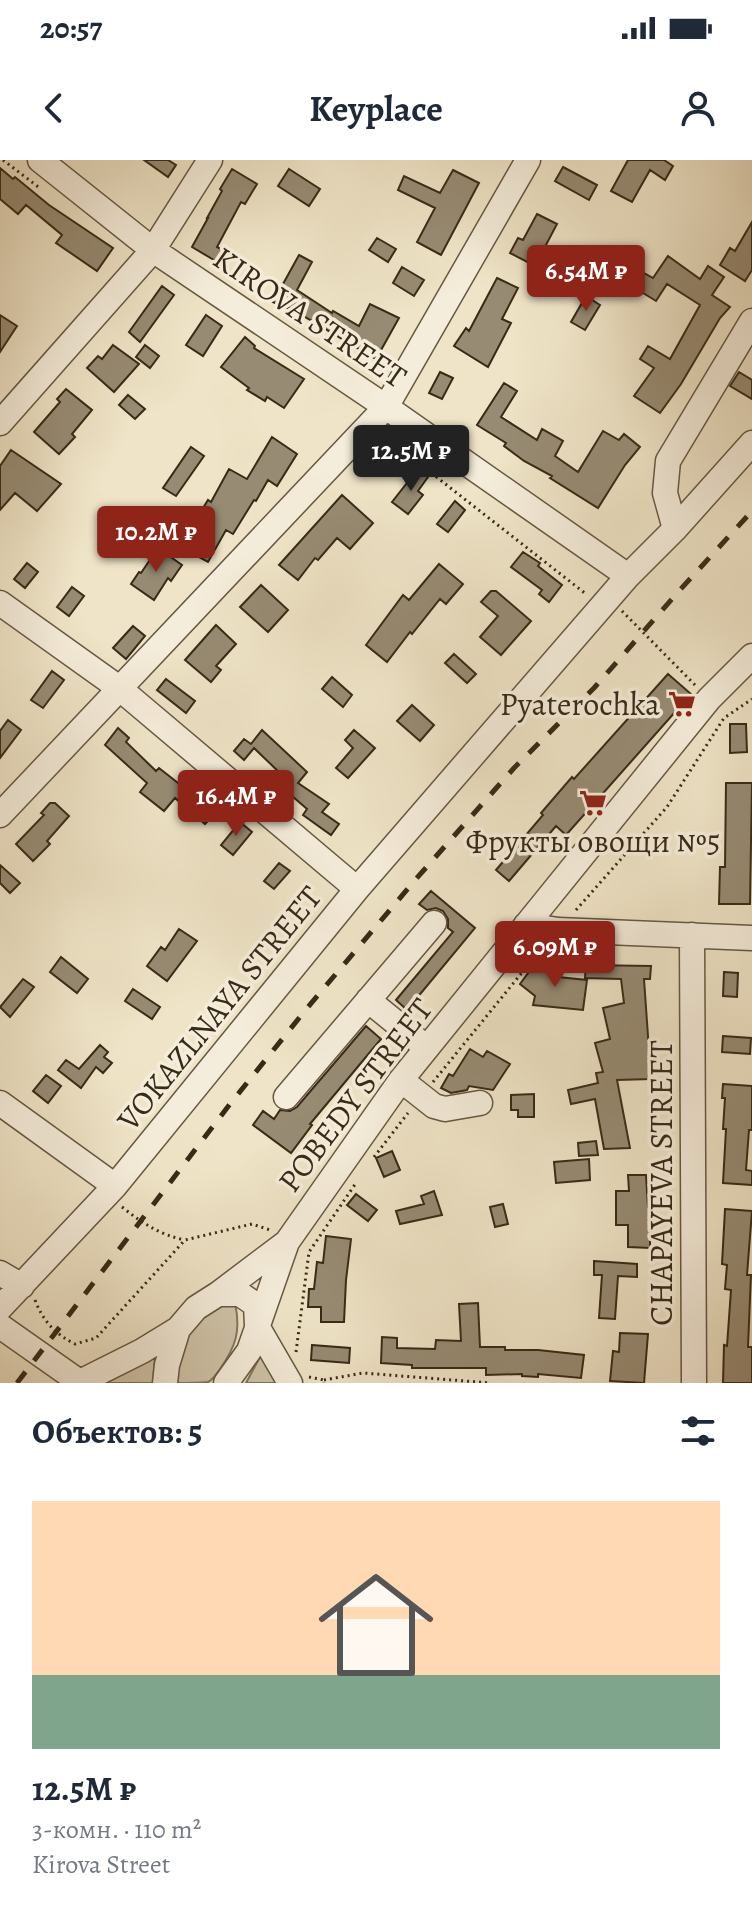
<!DOCTYPE html>
<html lang="ru">
<head>
<meta charset="utf-8">
<style>
	:root { --surface:#fff; --page:#f2f2f3; --text:#1f2937; --muted:#747a83; --line:#e0e1e3; --accent:#8f2418 }
	body { margin:0; font-family:Alegreya,serif; background:var(--page); color:var(--text); height:100vh; display:flex; flex-direction:column; font-size:30px; white-space:nowrap }
	* { box-sizing:border-box; margin:0 }
	p { font-size:26px; color:var(--muted) }
	.icon { flex:none; width:44px; height:44px; fill:none; stroke:currentColor; stroke-width:2; stroke-linecap:round; stroke-linejoin:round }
	.map { position:relative; height:1223px; overflow:hidden }
	.details { display:flex; flex-direction:column; background:var(--surface); flex:1 }
	.details>* { flex:none }
	.price { position:absolute; translate:-50% -68px; padding:0 18px; border-radius:8px; background:var(--accent); color:#fff; font-size:26px; line-height:52px; filter:drop-shadow(0 2px 4px #0008) }
	.price::after { content:''; position:absolute; left:50%; top:48px; width:24px; height:18px; margin-left:-12px; background:inherit; clip-path:polygon(0 0,100% 0,50% 100%) }
	.price.current { background:#222; color:#fff }
	ul { padding:0; list-style:none }
	li { display:grid; align-content:center; gap:16px; height:424px; padding:0 32px }
	li+li { border-top:2px solid var(--line) }
	li span { display:grid; place-items:center; height:248px; border-radius:0px; color:#555 }
	li>.icon { margin-inline-start:auto }
	span .icon { width:144px; height:144px; fill:#fffc; stroke-width:1 }
	li b { font-size:34px }
	h2 { display:flex; justify-content:space-between; align-items:center; height:96px; padding:0 32px; font-size:34px }
	.status { display:flex; justify-content:space-between; align-items:center; height:56px; padding:0 40px; background:var(--surface); direction:ltr }
	.status svg { height:22px; fill:currentColor }
	header { display:flex; justify-content:space-between; align-items:center; height:104px; padding:0 32px; background:var(--surface); font-size:36px; font-weight:700 }
	.map>svg:first-child { display:block }
	.green { fill:#d0c4a9; stroke:#847760; stroke-width:2 }
	.building { fill:#978b73; stroke:#382a17; stroke-width:2 }
	.lines { fill:none; stroke-linecap:round; stroke-linejoin:round }
	.minor-casing { stroke:#665843; stroke-width:27 }
	.path { stroke:#382a17; stroke-width:3; stroke-dasharray:2 4; stroke-linecap:butt }
	.minor { stroke:#f5eddb; stroke-width:24 }
	.rail { stroke:#382a17; stroke-width:5; stroke-dasharray:14 14; stroke-linecap:butt }
	.labels { text-anchor:middle; dominant-baseline:central; stroke-width:7; stroke-linejoin:round; paint-order:stroke }
	.street-label { font-size:32px; fill:#382a17; stroke:#f5eddb }
	.poi-label { font-size:32px; fill:#382a17; stroke:#f5eddb; text-anchor:end }
</style>
</head>
<body>
<div class="status"><b>20:57</b><svg viewBox="0 0 49 12"><path d="M0 12V9h3v3zM5 12V6h3v6zM10 12V3h3v9zM15 12V0h3v12zM26 1h20v11H26zM47 4h2v5h-2z"/></svg></div>
<header><svg class="icon" aria-label="back" viewBox="0 0 24 24"><path d="M15 5l-7 7 7 7"/></svg>Keyplace<svg class="icon" aria-label="person" viewBox="0 0 24 24"><circle cx="12" cy="8" r="4"/><path d="M4 21q1-7 8-7t8 7"/></svg></header>
<div class="map">
<svg width="752" height="1223" viewBox="0 0 752 1223">
	<rect width="100%" height="100%" fill="#efe4c7"/>
	<filter id="stains"><feTurbulence type="fractalNoise" baseFrequency=".0025" numOctaves="4"/><feColorMatrix values="0 0 0 0 .2 0 0 0 0 .09 0 0 0 0 .02 0 0 0 .5 -.17"/></filter>
	<radialGradient id="worn" r=".72"><stop offset=".6" stop-color="#630" stop-opacity="0"/><stop offset="1" stop-color="#630" stop-opacity=".3"/></radialGradient>
	<!-- green -->
	<path class="green" d="M235,1143C241,1171 236,1186 220,1209C217,1213 213,1220 208,1222C199,1223 185,1223 176,1223L174,1196L206,1147Z
		M261,1195L282,1223H246Z
		M155,1196L153,1223H105Z"/>
	<!-- building -->
	<path class="building" d="M144,0H168L176,5L168,17Z
		M628,0H664L673,6L665,20L650,10L632,42L611,31Z
		M563,7L597,25L589,40L555,21Z
		M0,8L13,19L15,17L49,45L113,88L97,111L56,83L62,75L26,45L18,54L0,39Z
		M232,9L257,24L245,44L241,42L217,87L231,94L224,106L192,87L208,58H207L222,31L220,29Z
		M289,9L320,29L309,46L278,26Z
		M453,10L479,23L441,95L417,82L435,48L398,30L404,16L440,33Z
		M537,54L557,64L535,106L510,93L518,78L523,80Z
		M752,62V110L745,121L720,105L730,88L735,91Z
		M377,78L396,89L388,102L369,90Z
		M299,95L312,102L297,130L332,153L333,151L359,166L370,144L399,158L376,199L288,147L287,149L273,142Z
		M668,96L700,119L708,106L724,117L712,135L730,147L720,158L681,224L660,253L634,236L654,208L640,199L648,186L670,199L700,145L667,124L656,141L635,128L644,113L653,118Z
		M402,107L424,120L414,136L393,123Z
		M497,118L518,128L502,159L511,163L488,207L454,186L466,168L469,171Z
		M162,126L174,135L140,182L129,172Z
		M586,136L600,145L585,170L571,162Z
		M0,155L17,166L0,192Z
		M206,155L222,166L203,196L186,185Z
		M245,177L255,186L254,188L304,219L284,248L267,237L265,241L247,230L249,228L221,207Z
		M113,185L139,204L114,232L87,208L98,196L102,199Z
		M145,185L159,196L150,208L136,197Z
		M440,212L453,218L442,239L429,233Z
		M739,212L752,220V239L730,226Z
		M504,223L517,231L501,257L537,280L542,269L563,281L555,296L578,312L603,271L619,280L624,274L640,287L625,305L598,348L550,318L552,316L524,301L504,286L506,283L477,265Z
		M66,229L92,250L72,274L75,277L59,294L34,272L60,242L57,239Z
		M128,235L145,249L135,259L119,245Z
		M272,277L297,294L277,326L268,320L256,341L254,340L233,374L226,370L208,402L186,390L205,356L200,353L208,340L211,342L229,309L247,319Z
		M383,284L394,292L379,313L368,304Z
		M191,287L204,296L176,336L163,328Z
		M11,290L61,324L37,351L15,333L0,350V306Z
		M418,309L428,317L418,331L423,335L408,354L392,342Z
		M342,335L373,363L350,389L337,378L318,400L315,398L298,420L279,405Z
		M455,341L465,350L448,372L437,364Z
		M158,388L182,405L171,421L168,418L154,440L131,424L139,412L141,413Z
		M523,392L540,403L538,406L562,425L549,442L539,434L542,430L511,407Z
		M27,403L38,412L25,428L14,419Z
		M439,404L463,424L446,444L440,439L412,474L410,472L387,502L366,485L403,435L409,440Z
		M261,425L288,450L268,472L240,447Z
		M72,427L84,436L69,456L57,447Z
		M491,431H496L531,461L501,495L480,477L498,456L481,442Z
		M216,465L236,484L216,506L221,510L211,522L185,500Z
		M133,466L145,476L126,499L113,488Z
		M454,494L476,514L467,523L445,503Z
		M52,511L64,520L43,548L31,540Z
		M668,514L691,534L566,675L556,666L509,721L496,710L543,655L541,653L572,617L574,619Z
		M332,517L352,535L343,547L322,529Z
		M166,519L195,541L186,553L157,530Z
		M412,545L434,565L420,581L397,561Z
		M8,560L21,570L0,598V571Z
		M730,564H746L747,592L730,593Z
		M118,568L129,578L126,582L156,611L159,608L187,630L191,625L218,650L205,664L175,638L164,651L140,632L147,623L105,585Z
		M262,570L307,612L298,623L329,644L322,652L339,664L331,675L303,655L307,649L278,624L284,617L254,588L244,600L234,591L244,579L251,584Z
		M354,570L375,588L348,618L336,608L353,588L345,580Z
		M726,623H752L750,744H719L720,707H725Z
		M50,643H55L69,656L47,681L50,684L33,701L16,684L44,655L41,653Z
		M240,662L252,672L233,695L221,685Z
		M279,703L290,711L274,729L264,721Z
		M0,705L20,723L10,733L0,723Z
		M431,731L475,768L407,850L396,840L453,772L448,768V759L443,751L436,748L427,750L419,744Z
		M179,769L197,781L167,821L147,806L161,787L165,790Z
		M61,797L88,819L77,833L50,812Z
		M537,801L558,817L587,820L583,850L533,845L535,836L520,824Z
		M586,805L651,806L650,819H644L651,919L617,920L630,988L604,989L595,939L571,944L568,930L598,923L596,913L603,912L595,883L610,879L603,848L624,843L621,819L585,818Z
		M724,812L738,813L737,837L723,836Z
		M23,819L34,827L10,857L0,847Z
		M133,829L160,847L152,859L125,841Z
		M366,866L381,879L310,964L312,965L291,993L253,965L263,951L274,959L280,950L290,951L297,947Z
		M723,876L751,878L750,894L722,892Z
		M100,885L108,892L104,897L112,903L103,913L96,907L81,928L58,910L66,900L79,909Z
		M470,889L483,897L487,891L510,904L493,930L469,926L467,930L451,933L441,928L449,914L453,916Z
		M46,915L61,926L48,943L33,931Z
		M723,924L752,926V970H749L746,1010L752,1011V1025L723,1023L726,969H723L725,938H722Z
		M534,934V957H518V950H511V935Z
		M596,981L598,995L579,996L578,983Z
		M392,991L400,1010L384,1017L376,998Z
		M589,999L590,1020L556,1023L554,1002Z
		M628,1015H646L648,1047H650V1088L628,1087V1065H616V1031H629Z
		M434,1031L442,1055L400,1064L396,1051L424,1044L421,1036Z
		M356,1034L377,1050L368,1061L347,1045Z
		M503,1044L508,1064L495,1067L490,1047Z
		M725,1049L752,1051L747,1115H751L748,1187H752V1223H723L724,1185L727,1186L731,1130L725,1129L727,1105L722,1104Z
		M326,1076L351,1079L346,1120L344,1162H321V1147H308L309,1129H314L317,1102L323,1103Z
		M594,1101L637,1104V1117L618,1116L615,1159L599,1158L602,1115H594Z
		M478,1143L480,1187H505V1190H538L584,1195L581,1218L538,1214V1217L522,1216V1214L486,1215V1208H412V1205L381,1203L382,1177L397,1178V1188L435,1189L436,1180L461,1181L459,1144Z
		M620,1173L648,1174L644,1223L610,1221L613,1191L619,1192Z
		M312,1185L350,1188L349,1203L311,1200Z"/>
	<g class="lines">
		<!-- minor casing -->
		<g class="minor-casing">
			<path id="minor" d="M40,0L153,90L386,247L628,416
				M0,263L153,90L210,0
				M675,369L665,333L668,301L752,161
				M0,443L119,528L357,729
				M0,655L386,247L528,0
				M526,765L558,770L752,778
				M692,775L694,1223
				M368,840L427,888
				M401,920L434,946L445,949L480,943
				M286,937L434,763
				M0,943L115,1026
				M0,1113L22,1126
				M218,1134H240L256,1145L257,1166L290,1223
				M0,1148L115,1026L357,729L628,416L675,369L752,283
				M0,1166L81,1223
				M80,1222L142,1191L178,1169
				M165,1223L167,1205L178,1169L196,1148L218,1134L287,1082
				M226,1223L249,1191L287,1082L401,920L709,539L752,496"/>
		</g>
		<!-- path -->
		<path class="path" d="M3,0L41,29
			M384,276L586,434
			M622,451L695,525
			M576,750L667,647L724,558L752,539
			M433,922L542,788
			M374,997L408,953
			M122,1047C142,1063 160,1075 185,1080
			M35,1140C43,1161 55,1174 75,1184L96,1178L185,1080L252,1064L270,1070
			M296,1192L309,1092L356,1023
			M309,1217L324,1220V1223
			M324,1220L363,1213L491,1223"/>
		<!-- minor -->
		<use href="#minor" class="minor"/>
		<!-- rail -->
		<path class="rail" d="M17,1223L230,944L308,847L416,719L514,608L594,528L679,431L752,351"/>
	</g>
	<!-- icons -->
	<defs>
		<g id="supermarket-bare" transform="scale(2.16)"><path d="M-6-5.5h2.5l.6 2H6L4.5 2H-2.5L-4.4-4H-6ZM-1.5 3.2a1.3 1.3 0 1 0 .1 0ZM3 3.2a1.3 1.3 0 1 0 .1 0Z" fill="#8f2418" stroke="#f5eddb" stroke-width="2.5" paint-order="stroke"/></g>
	</defs>
	<g fill-rule="evenodd">
		<use href="#supermarket-bare" x="682" y="544"/>
		<use href="#supermarket-bare" x="593" y="643"/>
	</g>
	<g class="labels">
		<!-- street labels -->
		<g class="street-label">
			<text transform="translate(310 157) rotate(34)">KIROVA STREET</text>
			<text transform="translate(219 848) rotate(-51)">VOKAZLNAYA STREET</text>
			<text transform="translate(355 935) rotate(-53)">POBEDY STREET</text>
			<text transform="translate(661 1023) rotate(-90)">CHAPAYEVA STREET</text>
		</g>
		<!-- poi labels -->
		<g class="poi-label">
			<text x="660" y="544">Pyaterochka</text>
			<text x="593" y="681" text-anchor="middle">Фрукты овощи №5</text>
		</g>
	</g>
	<rect width="100%" height="100%" filter="url(#stains)"/>
	<rect width="100%" height="100%" fill="url(#worn)"/>
</svg>
<b class="price" style="left:586px;top:153px">6.54M ₽</b>
<b class="price current" style="left:411px;top:333px">12.5M ₽</b>
<b class="price" style="left:156px;top:414px">10.2M ₽</b>
<b class="price" style="left:236px;top:678px">16.4M ₽</b>
<b class="price" style="left:555px;top:829px">6.09M ₽</b>
</div>
<section class="details">
<h2>Объектов: 5<svg class="icon" aria-label="filters" viewBox="0 0 24 24"><path d="M4 7h16M4 17h16"/><circle cx="9" cy="7" r="2"/><circle cx="15" cy="17" r="2"/></svg></h2>
<ul>
<li><span style="background:linear-gradient(#ffd9b3 70%,#7fa58c 0)"><svg class="icon" aria-label="home" viewBox="0 0 24 24"><path d="M3 11l9-7 9 7M6 9v11h12V9"/></svg></span><div><b>12.5M ₽</b><p>3-комн. · 110 m²</p><p>Kirova Street</p></div></li>
</ul>
</section>
</body>
</html>
